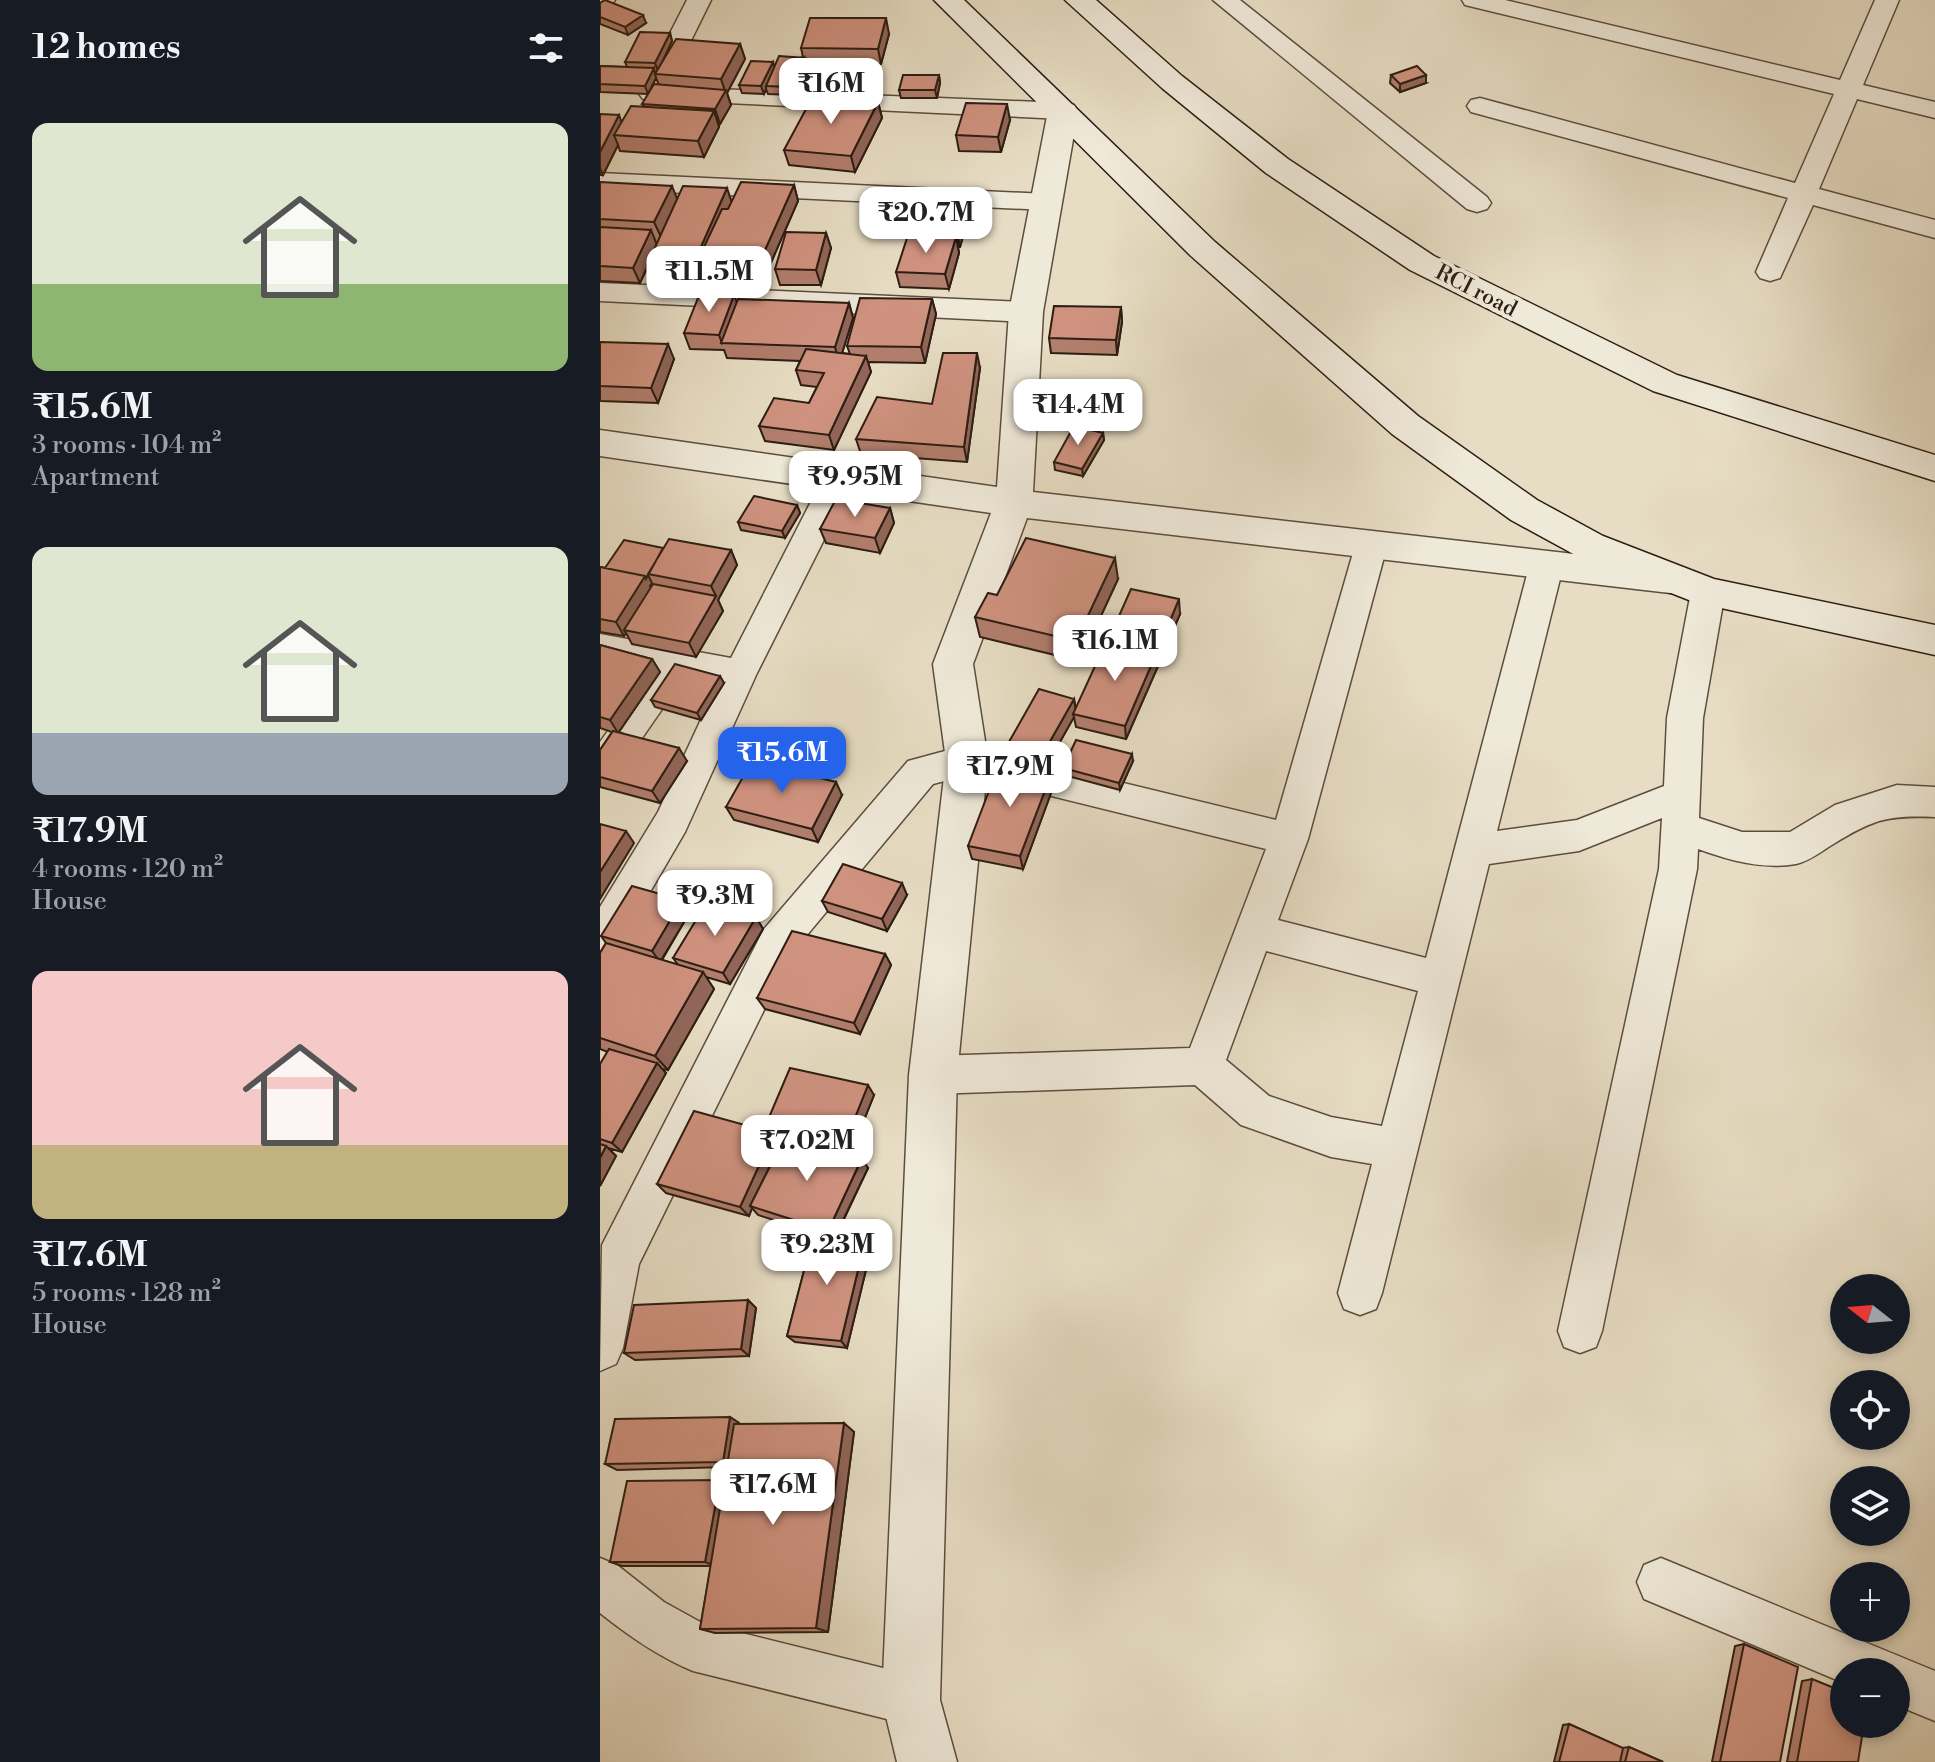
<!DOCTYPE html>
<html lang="en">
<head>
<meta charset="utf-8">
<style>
	:root { --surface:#171b24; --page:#20242c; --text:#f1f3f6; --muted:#9ea1a6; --accent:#2563eb }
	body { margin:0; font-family:"Libre Bodoni",serif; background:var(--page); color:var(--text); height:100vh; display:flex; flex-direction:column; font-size:30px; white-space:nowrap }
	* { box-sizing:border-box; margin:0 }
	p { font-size:26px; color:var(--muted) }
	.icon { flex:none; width:44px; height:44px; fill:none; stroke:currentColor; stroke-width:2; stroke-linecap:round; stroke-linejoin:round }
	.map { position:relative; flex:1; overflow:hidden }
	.side { display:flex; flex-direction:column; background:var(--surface); width:600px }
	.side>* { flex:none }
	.needle { width:52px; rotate:287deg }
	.tools { position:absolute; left:1230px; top:1274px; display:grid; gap:16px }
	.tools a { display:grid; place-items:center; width:80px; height:80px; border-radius:50%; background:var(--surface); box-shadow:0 4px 12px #0003; font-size:40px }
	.price { position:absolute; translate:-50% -68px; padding:0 18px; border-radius:16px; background:#fff; color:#222; font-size:26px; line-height:52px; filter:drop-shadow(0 2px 4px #0008) }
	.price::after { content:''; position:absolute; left:50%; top:48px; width:24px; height:18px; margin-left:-12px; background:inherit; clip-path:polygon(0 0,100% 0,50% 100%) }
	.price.active { background:var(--accent); color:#fff }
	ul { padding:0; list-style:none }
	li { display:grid; align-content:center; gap:16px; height:424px; padding:0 32px }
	li span { display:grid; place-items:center; height:248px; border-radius:16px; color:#555 }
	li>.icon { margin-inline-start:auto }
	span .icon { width:144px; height:144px; fill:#fffc; stroke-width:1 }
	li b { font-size:34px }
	h2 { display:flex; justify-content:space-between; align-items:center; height:96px; padding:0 32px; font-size:34px }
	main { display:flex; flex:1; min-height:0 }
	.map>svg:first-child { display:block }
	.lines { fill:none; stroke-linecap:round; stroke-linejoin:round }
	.minor-casing { stroke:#5c4d3f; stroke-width:3 }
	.tertiary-casing { stroke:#5c4d3f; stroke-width:3 }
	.secondary-casing { stroke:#2d1d13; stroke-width:3 }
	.minor { fill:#efe9d9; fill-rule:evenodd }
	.tertiary { fill:#efe9d9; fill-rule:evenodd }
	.secondary { fill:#efe9d9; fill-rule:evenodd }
	.wall { fill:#b27e6d; stroke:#2d1d13; stroke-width:2 }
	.shaded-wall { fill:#916659; stroke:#2d1d13; stroke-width:2 }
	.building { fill:#cf927f; stroke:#2d1d13; stroke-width:2 }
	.labels { text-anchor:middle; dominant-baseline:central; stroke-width:8; stroke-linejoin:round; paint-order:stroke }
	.far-street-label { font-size:22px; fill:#2d1d13; stroke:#efe9d9 }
</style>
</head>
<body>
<main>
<section class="side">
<h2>12 homes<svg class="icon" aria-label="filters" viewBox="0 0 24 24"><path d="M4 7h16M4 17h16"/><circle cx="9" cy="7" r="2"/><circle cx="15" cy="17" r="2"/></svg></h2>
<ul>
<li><span style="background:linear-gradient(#dfe7d0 65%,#8fb573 0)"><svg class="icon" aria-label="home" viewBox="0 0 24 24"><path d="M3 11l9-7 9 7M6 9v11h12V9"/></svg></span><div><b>₹15.6M</b><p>3 rooms · 104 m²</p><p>Apartment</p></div></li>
<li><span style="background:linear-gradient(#dfe7d0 75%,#9aa5b1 0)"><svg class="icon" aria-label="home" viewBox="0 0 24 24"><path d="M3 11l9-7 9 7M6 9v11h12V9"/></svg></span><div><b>₹17.9M</b><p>4 rooms · 120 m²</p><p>House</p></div></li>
<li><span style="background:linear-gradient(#f6c9c9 70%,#c2b280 0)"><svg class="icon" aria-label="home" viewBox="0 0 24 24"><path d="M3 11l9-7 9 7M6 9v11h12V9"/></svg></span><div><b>₹17.6M</b><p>5 rooms · 128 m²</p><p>House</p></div></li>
</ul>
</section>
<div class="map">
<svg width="1335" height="1762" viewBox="0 0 1335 1762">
	<rect width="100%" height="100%" fill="#e7ddc4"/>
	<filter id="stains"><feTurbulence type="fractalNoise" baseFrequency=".0025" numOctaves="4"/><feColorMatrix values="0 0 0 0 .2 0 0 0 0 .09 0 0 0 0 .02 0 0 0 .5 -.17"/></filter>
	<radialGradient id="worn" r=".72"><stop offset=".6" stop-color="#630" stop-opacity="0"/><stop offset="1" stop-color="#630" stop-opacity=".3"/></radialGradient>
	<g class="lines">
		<!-- minor casing -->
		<g class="minor-casing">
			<path id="minor" d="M0,0H15L12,5L0,8Z
				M87,0H111L68,87L463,103L472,105L476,111L472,117L463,119L43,99L39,94Z
				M613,0H640L887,197L891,203L887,209L877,212L867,209Z
				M862,0H905L1240,80L1275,0H1299L1263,85L1335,102V118L1257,99L1219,189L1335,220V238L1213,205L1180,278L1170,281L1160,278L1156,272L1188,198L871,112L867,106L871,100L880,98L1195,183L1234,94L865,5Z
				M0,173L447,194L457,196L461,202L457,208L447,210L0,189Z
				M0,283L426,302L436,305L441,312L436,319L426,322L0,301Z
				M239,467L250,470L255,478L157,673L85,832L14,954L0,959V907L58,812L118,683L85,676L13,780L0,785V742L51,670L0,660V634L131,658L223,478L228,470Z
				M771,534L783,537L787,546L708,839L678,920L826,958L929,567L934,558L946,555L958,558L963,567L897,831L977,820L1064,786L1067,718L1091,592L1096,583L1108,579L1120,583L1125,592L1103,718L1099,818L1142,832H1190L1235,805L1297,785L1335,787V817C1289,815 1274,819 1235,843C1223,850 1210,861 1196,864C1162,870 1129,860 1098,849L1097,869L1002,1331L996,1347L980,1353L964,1347L958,1331L1059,869L1062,818L979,851L889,864L782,1293L776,1309L760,1315L744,1309L738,1293L772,1164L731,1157L641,1125L595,1085L333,1094L318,1088L312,1075L318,1062L333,1056L590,1048L666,849L367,775L333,784L192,953L39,1264L23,1348L16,1364L0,1371L2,1245L164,929L308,761L367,745L676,820L755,546L759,537ZM666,951L818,991L782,1126L731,1117L669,1096L626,1060Z
				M0,1558L17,1565L64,1602L102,1623L311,1675L329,1682L336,1700L329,1718L311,1725L93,1671C59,1657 29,1636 0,1613Z
				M1061,1558L1335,1671V1721L1296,1705V1672H1244V1683L1044,1599L1037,1582L1044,1565Z"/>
		</g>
		<!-- tertiary casing -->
		<g class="tertiary-casing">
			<path id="tertiary" d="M463,102L474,105L478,111L443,312L433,492L1070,565L1084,569L1089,579L1084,589L1070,593L427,518L373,664L388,760L357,1075L340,1700L357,1762H297L282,1700L309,1075L346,760L333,664L391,513L0,456V430L397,487L409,312L448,111L452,105Z"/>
		</g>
		<!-- secondary casing -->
		<g class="secondary-casing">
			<path id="secondary" d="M334,0H364L615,242L818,416L937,500L1003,536L1114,579L1335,625V655L1094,602L977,556L911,520L792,434L591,256Z
				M465,0H496L582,76L688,159L834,256L1077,375L1335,455V481L1053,391L810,270L666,173L562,88Z"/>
		</g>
		<!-- minor -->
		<use href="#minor" class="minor"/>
		<!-- tertiary -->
		<use href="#tertiary" class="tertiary"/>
		<!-- secondary -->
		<use href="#secondary" class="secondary"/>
	</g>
	<!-- wall -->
	<path class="wall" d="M0,3L46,23L28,35L0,24Z
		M70,33L72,41L64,59L140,44L145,59L127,93L131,105L120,124H119V127L104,157L20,151L18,145L3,175H0V114L22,122L44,106L42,104L59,85L56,78L48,94L0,92V66L27,67L25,62Z
		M289,34L281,64H206L194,95L168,94L166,89L164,94L142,93L139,85L173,62L174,67L203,57L201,48Z
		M339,75L340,83L337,98H301L299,90Z
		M791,75L826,83L800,92L790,83Z
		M278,102L282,118L255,172L189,165L184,150Z
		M410,120L401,152L359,151L356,135Z
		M0,182L77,199L132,202L194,185L198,201L162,283L102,279L101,277L98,282L53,280L48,266L40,283L0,281Z
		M370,211L360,247H358L359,253L349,289L300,287L296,272L320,236L319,230Z
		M226,233L231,248L221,285H180L175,269Z
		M332,299L336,314L325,363L268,362L271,372L234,450L165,441L159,426L209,403L217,387L201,385L196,370L200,361L127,358L124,350L90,349L84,333L137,302L249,303L253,318L242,353L250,354L247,346Z
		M521,307L522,322L517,355L451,353L449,338Z
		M0,342L74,359L58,403L0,401Z
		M380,368L367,462L261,454L256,439L332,404Z
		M503,433L504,440L483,476L455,470L454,462Z
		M197,505L200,513L185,538L141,530L138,522Z
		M290,508L294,523L280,553L226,543L220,529Z
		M63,548L131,550L137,565L118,600L123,611L96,657L32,644L26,633L24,636L0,632V567L5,568Z
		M518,579L480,661L380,637L375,617L397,595Z
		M580,614L561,659L557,658L558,666L526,739L476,727L474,717L444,770L452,772L454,785L423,869L372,859L368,846L423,766L408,762L405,749L474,699L476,709L512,641L511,634Z
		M0,645L52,659L60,672L19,732L87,761L60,803L0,787V750L12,732L0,728Z
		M124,683L101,720L55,707L51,700Z
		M533,761L520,790L464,775L463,768Z
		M242,795L218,842L134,820L126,807Z
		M307,895L287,931L228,912L222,901Z
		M90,912L62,960L78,965L73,958L156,917L163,929L130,984L106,977L114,989L68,1070L62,1069L66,1073L22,1152L8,1148L16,1156L0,1186V1065L8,1052L0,1049V953L6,943L1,936Z
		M285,954L291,965L260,1034L165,1009L157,998Z
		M274,1095L252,1150L174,1132L167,1122Z
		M182,1142L268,1168L237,1234L266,1237L272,1245L247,1348L195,1342L187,1336L214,1233L158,1215L152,1208L149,1216L66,1193L57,1184Z
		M148,1300L156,1308L149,1356L35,1360L24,1353Z
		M130,1417L139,1423V1424L254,1432L228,1632L115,1633L100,1629L111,1566H22L10,1562L120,1480L125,1483L127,1467L17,1470L5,1464Z
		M1144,1644L1180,1762H1112L1135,1646Z
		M1212,1679L1258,1762H1187L1202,1681Z
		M969,1724L1022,1748L1029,1747L1063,1762H954L963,1725Z"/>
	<!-- shaded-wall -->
	<path class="shaded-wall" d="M43,15L46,23L28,35L25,27Z
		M286,18L289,34L281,64L278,49Z
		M70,33L72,41L58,71L55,63Z
		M140,44L145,59L127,93L131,105L120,124L115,109L125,91L121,79Z
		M205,58L207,65L194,95L192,87Z
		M173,62L175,70L166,86V89L164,94L161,86Z
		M54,68L56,78L48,94L45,86Z
		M339,75L340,83L337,98L335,90Z
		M826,75V83L800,92V84Z
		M278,102L282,118L255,172L251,156Z
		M407,104L410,120L401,152L398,137Z
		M114,111L119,127L104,157L98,141Z
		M19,115L25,131L14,135L18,145L3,175L0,168V152Z
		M194,185L198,201L162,283L157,268Z
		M72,186L78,201L61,237L54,222Z
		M127,188L132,203L96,264L101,277L98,282L92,267Z
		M367,196L370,211L360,247L357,232Z
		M51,230L57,245L40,283L33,268Z
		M226,233L231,248L221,285L216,270Z
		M356,237L359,253L349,289L345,274Z
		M134,295L140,310L122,343L119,335Z
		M332,299L336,314L325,363L321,347Z
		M249,303L253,318L239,363L235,347Z
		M521,307L522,322L517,355L516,340Z
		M68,344L74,359L58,403L51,388Z
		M377,353L380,368L367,462L364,447Z
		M266,356L271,372L234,450L229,435Z
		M503,433L504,440L483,476L482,469Z
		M197,505L200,513L185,538L182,531Z
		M290,508L294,523L280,553L275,538Z
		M131,550L137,565L118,600L123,611L96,657L89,643L116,596L111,586Z
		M515,558L518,579L480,661L476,641Z
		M48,575L52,583L50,586L52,590L24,630L26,633L24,636L16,622L45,576Z
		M579,599L580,614L561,659L560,645Z
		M557,652L558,666L526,739L525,726Z
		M52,659L60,672L18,733L10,720Z
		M120,676L124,683L101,720L97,713Z
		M474,699L476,713L473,714L474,717L443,772L440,759Z
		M79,748L87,761L60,803L52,791Z
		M532,754L533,761L520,790L519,783Z
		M452,772L454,785L423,869L420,856Z
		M236,782L242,795L218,842L212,829Z
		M26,831L34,843L0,899V872Z
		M302,883L307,895L287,931L282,919Z
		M82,900L90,912L60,962L52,951Z
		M156,917L163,929L130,984L123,973Z
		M285,954L291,965L260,1034L254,1023Z
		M103,972L114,989L68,1070L55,1056Z
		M57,1063L66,1073L22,1152L12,1143Z
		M268,1085L274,1095L252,1150L246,1140Z
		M174,1133L182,1142L150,1206L152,1208L149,1216L140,1207Z
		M6,1146L16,1156L0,1186V1158Z
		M262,1158L268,1168L234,1239L228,1231Z
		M266,1237L272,1245L247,1348L241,1341Z
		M148,1300L156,1308L149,1356L141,1349Z
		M130,1417L139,1423L132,1467L123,1462Z
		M244,1423L254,1432L228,1632L216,1628Z
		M120,1480L130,1485L115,1566L105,1562Z"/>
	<!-- building -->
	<path class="building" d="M5,0L43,15L25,27L0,17V3Z
		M210,18H286L278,49L201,48Z
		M40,32L70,33L55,63L25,62Z
		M76,39L140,44L121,79L55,74Z
		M179,56L205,58L192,87L166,86Z
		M151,61L173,62L161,86L139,85Z
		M0,66L54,68L45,86L0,84Z
		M817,66L826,75L800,84L791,75Z
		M303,75H339L335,90H299Z
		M54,84L126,90L115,109L42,104Z
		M213,96L278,102L251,156L184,150Z
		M366,103L407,104L398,137L356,135Z
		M31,106L114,111L98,141L14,135Z
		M0,114L19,115L0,152Z
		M0,182L72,186L54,222L0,219Z
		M141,182L194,185L157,268L96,264L122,209H128Z
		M83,186L127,188L92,267L47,265Z
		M330,194L367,196L357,232L319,230Z
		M0,227L51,230L33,268L0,266Z
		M186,232L226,233L216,270L175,269Z
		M308,235L356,237L345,274L296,272Z
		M100,293L134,295L119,335L84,333Z
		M260,298L332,299L321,347L247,346Z
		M138,299L249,303L235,347L121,343Z
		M454,306L521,307L516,340L449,338Z
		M0,342L68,344L51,388L0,386Z
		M206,349L266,356L229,435L159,426L174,398L209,403L224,373L196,370Z
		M343,353H377L364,447L256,439L277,397L332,404Z
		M474,426L503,433L482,469L454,462Z
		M154,496L197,505L182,531L138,522Z
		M236,499L290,508L275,538L220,529Z
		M426,538L515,558L476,641L375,617L388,593L397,595Z
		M69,539L131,550L111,586L48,574Z
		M24,540L63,548L46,579L45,576L5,568Z
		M0,567L45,576L16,622L0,619Z
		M53,584L116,596L89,643L24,630Z
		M531,589L579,599L560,645L511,634Z
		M507,640L557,652L525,726L473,714Z
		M0,645L52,659L10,720L0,717Z
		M75,664L120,676L97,713L51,700Z
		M439,689L474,699L440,759L405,749Z
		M13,731L79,748L52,791L0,777V750Z
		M476,740L532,754L519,783L463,768Z
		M152,761L236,782L212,829L126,807Z
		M400,762L452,772L420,856L368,846Z
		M0,824L26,831L0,872Z
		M243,864L302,883L282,919L222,901Z
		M32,886L82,900L52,951L1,936Z
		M107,902L156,917L123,973L73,958Z
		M192,931L285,954L254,1023L157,998Z
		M6,943L103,972L55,1056L0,1038V953Z
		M9,1049L57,1063L12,1143L0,1139V1064Z
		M190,1068L268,1085L246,1140L167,1122Z
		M94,1111L174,1133L140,1207L57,1184Z
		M186,1135L262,1158L228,1231L150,1206Z
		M0,1144L6,1146L0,1158Z
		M214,1232L266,1237L241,1341L187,1336Z
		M148,1300L141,1349L24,1353L34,1305Z
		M130,1417L123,1462L5,1464L15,1419Z
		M244,1423L216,1628L100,1629L134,1424Z
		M120,1480L105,1562H10L27,1481Z
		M1144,1644L1198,1667L1180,1762H1120Z
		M1212,1679L1244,1692V1724H1264L1258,1762H1197Z
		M969,1724L1023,1748L1020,1762H959Z
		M1029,1747L1063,1762H1025Z"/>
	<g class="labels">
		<!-- far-street labels -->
		<g class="far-street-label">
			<text transform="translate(876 291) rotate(27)">RCI road</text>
		</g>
	</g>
	<rect width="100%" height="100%" filter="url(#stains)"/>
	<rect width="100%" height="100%" fill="url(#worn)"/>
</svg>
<div class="tools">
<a><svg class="needle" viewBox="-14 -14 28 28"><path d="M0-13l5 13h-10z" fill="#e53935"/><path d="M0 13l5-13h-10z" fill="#9ea1a6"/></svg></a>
<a><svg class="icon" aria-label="locate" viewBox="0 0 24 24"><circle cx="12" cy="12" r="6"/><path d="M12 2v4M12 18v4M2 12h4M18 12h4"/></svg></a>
<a><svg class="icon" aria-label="layers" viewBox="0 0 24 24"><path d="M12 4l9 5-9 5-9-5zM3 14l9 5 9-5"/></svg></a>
<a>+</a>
<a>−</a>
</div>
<b class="price" style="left:231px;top:126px">₹16M</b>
<b class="price" style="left:326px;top:255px">₹20.7M</b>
<b class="price" style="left:109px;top:314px">₹11.5M</b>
<b class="price" style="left:478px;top:447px">₹14.4M</b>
<b class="price" style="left:255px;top:519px">₹9.95M</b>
<b class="price" style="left:515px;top:683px">₹16.1M</b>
<b class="price active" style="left:182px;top:795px">₹15.6M</b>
<b class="price" style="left:410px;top:809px">₹17.9M</b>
<b class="price" style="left:115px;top:938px">₹9.3M</b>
<b class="price" style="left:207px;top:1183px">₹7.02M</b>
<b class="price" style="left:227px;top:1287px">₹9.23M</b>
<b class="price" style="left:173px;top:1527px">₹17.6M</b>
</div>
</main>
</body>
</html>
